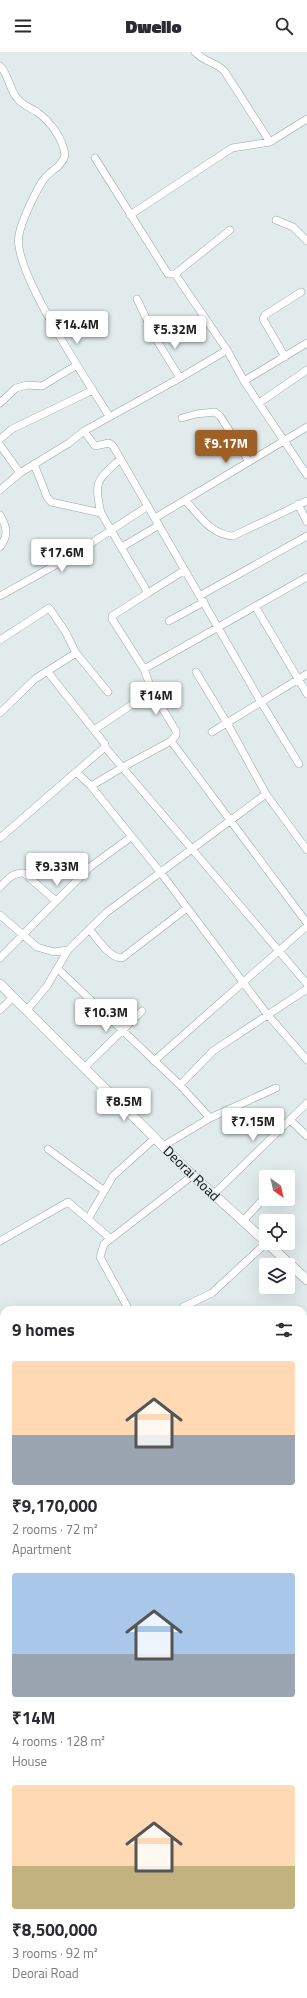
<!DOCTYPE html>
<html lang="en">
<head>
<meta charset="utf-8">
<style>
	:root { --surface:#fff; --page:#f7f7f7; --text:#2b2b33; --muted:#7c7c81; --accent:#9e6025 }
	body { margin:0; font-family:"Titillium Web",sans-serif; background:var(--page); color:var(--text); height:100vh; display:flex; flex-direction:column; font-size:15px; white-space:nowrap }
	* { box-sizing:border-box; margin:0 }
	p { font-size:13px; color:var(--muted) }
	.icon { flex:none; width:22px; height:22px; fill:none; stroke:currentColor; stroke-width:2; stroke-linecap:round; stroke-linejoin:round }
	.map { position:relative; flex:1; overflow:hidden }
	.sheet { position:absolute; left:0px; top:1254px; width:307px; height:692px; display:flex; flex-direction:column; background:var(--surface); border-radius:12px 12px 0 0; box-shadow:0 4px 16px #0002 }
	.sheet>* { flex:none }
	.needle { width:26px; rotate:146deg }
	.tools { position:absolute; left:259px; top:1118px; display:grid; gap:8px }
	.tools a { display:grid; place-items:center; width:36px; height:36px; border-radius:4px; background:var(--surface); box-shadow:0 4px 16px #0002; font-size:20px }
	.price { position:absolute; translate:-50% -34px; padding:0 9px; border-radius:4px; background:#fff; color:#222; font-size:13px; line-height:26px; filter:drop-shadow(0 1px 2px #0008) }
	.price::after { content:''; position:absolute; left:50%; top:24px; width:12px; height:9px; margin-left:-6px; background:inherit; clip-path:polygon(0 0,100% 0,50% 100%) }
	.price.on { background:var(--accent); color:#fff }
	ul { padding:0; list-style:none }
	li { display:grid; align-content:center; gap:8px; height:212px; padding:0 12px }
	li span { display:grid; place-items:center; height:124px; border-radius:4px; color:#555 }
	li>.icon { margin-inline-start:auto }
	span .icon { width:72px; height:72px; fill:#fffc; stroke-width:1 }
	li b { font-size:17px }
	h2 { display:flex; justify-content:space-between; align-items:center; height:48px; padding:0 12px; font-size:17px }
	header { display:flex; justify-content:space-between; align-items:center; height:52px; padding:0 12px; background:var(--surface); font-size:18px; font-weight:800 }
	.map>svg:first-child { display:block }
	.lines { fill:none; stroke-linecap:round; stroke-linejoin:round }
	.minor-casing { stroke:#9aa4a5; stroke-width:8 }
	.tertiary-casing { stroke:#9aa4a5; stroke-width:10 }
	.minor { stroke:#fff; stroke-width:7 }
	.tertiary { stroke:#fff; stroke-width:9 }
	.labels { text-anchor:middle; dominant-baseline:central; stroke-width:3; stroke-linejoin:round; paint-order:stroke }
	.street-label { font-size:14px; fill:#0c1010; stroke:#e1ebec }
</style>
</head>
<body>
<header><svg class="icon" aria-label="menu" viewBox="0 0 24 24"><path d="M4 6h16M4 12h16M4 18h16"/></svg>Dwello<svg class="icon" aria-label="search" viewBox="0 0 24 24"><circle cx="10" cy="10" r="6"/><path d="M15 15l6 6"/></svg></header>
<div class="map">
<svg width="307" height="1946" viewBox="0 0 307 1946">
	<rect width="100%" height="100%" fill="#e1ebec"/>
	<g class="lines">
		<!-- minor casing -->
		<g class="minor-casing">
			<path id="minor" d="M195,0C205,11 217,10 225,20L270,90
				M0,14C9,23 9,37 17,46C22,53 31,56 37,60C51,70 63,87 65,103C62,116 48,119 42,130C35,141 21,170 19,183C11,217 89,331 109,364
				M95,106L168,222H175L230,178
				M130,163L232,96L270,90L307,67
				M276,168L293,175L307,189
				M175,222L227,298L244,329L307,423
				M137,247L156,287L180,326L227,298
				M285,305L263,267L265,263L301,240
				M244,329L307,291
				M0,351L16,336L27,333L42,334L77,313
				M259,351L307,318
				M182,366L196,362L215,360L220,364L249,410
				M84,379L95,394L109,391L113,394L261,650L299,712
				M0,387L12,377L93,338
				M0,393L20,421L69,391L84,379L180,326
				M34,412L47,445L51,450L101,461L148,541L185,518
				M0,438L20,421
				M185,448C199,463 211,483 233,484L307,449
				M298,452L307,470
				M101,461C93,428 98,428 120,407
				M0,463C7,475 9,483 0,495
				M155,466L307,375
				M122,495L159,473
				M201,543L307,484
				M0,544L70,505L148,454
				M255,554L307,642
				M169,569L204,550
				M0,588L49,556L65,579L76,601
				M144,617L112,567V564L148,541
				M47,619L105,692V695L76,720
				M196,620L227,671L266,742
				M0,661L35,627L76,601L108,640
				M94,678L152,639
				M212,680L307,622
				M171,689L307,871
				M105,695L307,932
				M91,734L161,821L267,962L307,1008
				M0,786L76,720L91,734L123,715L171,689L176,683V679L152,639L144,617L307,525
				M0,835C7,828 13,820 24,821L56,849
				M0,863L37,895L54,900L68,898L107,860L266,742L307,798
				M89,877C98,887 109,906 122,906L187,856
				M0,906L90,815L131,785
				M58,917L180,1033L210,1066L163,1094
				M0,958L13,945
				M27,958L47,934L68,898
				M154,1009L307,874
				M84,1016L142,959
				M180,1033L213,999L307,937
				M210,1066L276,1036
				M290,1068L307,1084
				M48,1097L103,1138
				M285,1125L286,1124
				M214,1142L307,1051
				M88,1167L113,1124L155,1086
				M243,1169L266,1144
				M0,1189L68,1150L111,1187
				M129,1258L100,1205L104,1192L193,1123
				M185,1258L183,1255L212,1241L266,1191
				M0,1291L4,1297
				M303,1298L307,1296
				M0,1310L4,1309
				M0,1356L4,1361
				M303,1372L307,1378
				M303,1414L307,1413
				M1,1439L4,1443
				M303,1465L307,1464
				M0,1478L4,1475
				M303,1494L305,1498L303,1500
				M0,1504L4,1510
				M303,1551L307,1549
				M0,1573L4,1579
				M303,1604L307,1612
				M303,1627L307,1624
				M0,1652L4,1650
				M303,1684L307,1682
				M303,1701L307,1708
				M0,1758L4,1766
				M303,1762L307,1759
				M0,1807L4,1805
				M0,1937L6,1946
				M95,1942L97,1946
				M141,1942L142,1946
				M234,1942L237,1946
				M8,1946L17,1942
				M53,1946L59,1942"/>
		</g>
		<!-- tertiary casing -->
		<g class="tertiary-casing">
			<path id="tertiary" d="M0,932L188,1119L266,1190
				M267,1191L307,1228"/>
		</g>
		<!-- minor -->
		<use href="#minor" class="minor"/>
		<!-- tertiary -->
		<use href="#tertiary" class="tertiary"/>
	</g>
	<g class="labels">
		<!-- street labels -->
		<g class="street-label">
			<text transform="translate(192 1121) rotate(44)">Deorai Road</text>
		</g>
	</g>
</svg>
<div class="tools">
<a><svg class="needle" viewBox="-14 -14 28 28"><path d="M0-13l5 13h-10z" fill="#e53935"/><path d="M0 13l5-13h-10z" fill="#7c7c81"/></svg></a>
<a><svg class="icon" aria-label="locate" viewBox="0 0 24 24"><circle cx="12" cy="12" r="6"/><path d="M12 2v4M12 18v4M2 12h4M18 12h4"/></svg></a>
<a><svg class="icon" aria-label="layers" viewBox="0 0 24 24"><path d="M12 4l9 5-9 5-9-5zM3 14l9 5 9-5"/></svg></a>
</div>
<b class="price" style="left:77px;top:293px">₹14.4M</b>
<b class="price" style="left:175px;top:298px">₹5.32M</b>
<b class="price on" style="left:226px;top:412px">₹9.17M</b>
<b class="price" style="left:62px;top:521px">₹17.6M</b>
<b class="price" style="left:156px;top:664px">₹14M</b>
<b class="price" style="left:57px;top:835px">₹9.33M</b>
<b class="price" style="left:106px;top:981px">₹10.3M</b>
<b class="price" style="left:124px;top:1070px">₹8.5M</b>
<b class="price" style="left:253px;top:1090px">₹7.15M</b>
<section class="sheet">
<h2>9 homes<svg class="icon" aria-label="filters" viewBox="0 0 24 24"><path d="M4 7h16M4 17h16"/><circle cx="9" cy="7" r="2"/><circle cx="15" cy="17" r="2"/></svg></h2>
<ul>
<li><span style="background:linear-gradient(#ffd9b3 60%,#9aa5b1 0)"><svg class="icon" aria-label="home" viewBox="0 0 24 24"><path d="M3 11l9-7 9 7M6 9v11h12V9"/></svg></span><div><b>₹9,170,000</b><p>2 rooms · 72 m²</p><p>Apartment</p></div></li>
<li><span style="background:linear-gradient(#a9c7e8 65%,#9aa5b1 0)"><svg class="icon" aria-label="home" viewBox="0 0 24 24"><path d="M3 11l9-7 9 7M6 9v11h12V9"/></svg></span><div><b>₹14M</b><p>4 rooms · 128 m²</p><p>House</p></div></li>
<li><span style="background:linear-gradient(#ffd9b3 65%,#c2b280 0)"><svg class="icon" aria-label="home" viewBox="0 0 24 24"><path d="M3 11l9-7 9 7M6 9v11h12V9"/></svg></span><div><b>₹8,500,000</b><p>3 rooms · 92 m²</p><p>Deorai Road</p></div></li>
</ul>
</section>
</div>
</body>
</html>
